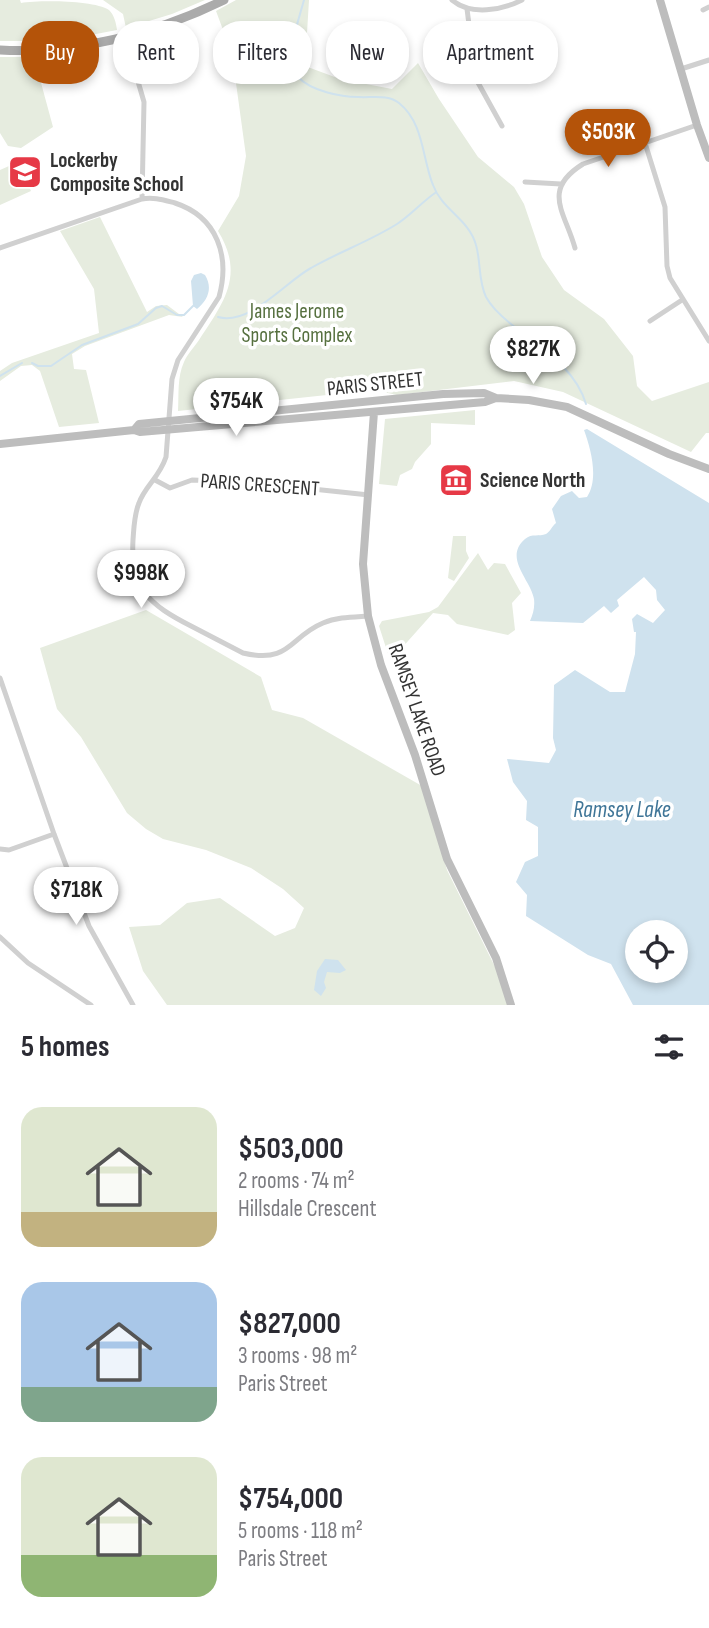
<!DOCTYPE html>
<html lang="en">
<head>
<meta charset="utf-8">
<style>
	:root { --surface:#fff; --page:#f7f7f7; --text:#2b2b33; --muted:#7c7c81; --accent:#b45309 }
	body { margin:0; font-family:"Sofia Sans Condensed",sans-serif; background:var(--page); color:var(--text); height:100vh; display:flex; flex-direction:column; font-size:26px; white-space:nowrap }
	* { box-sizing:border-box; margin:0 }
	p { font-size:23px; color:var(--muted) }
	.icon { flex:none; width:38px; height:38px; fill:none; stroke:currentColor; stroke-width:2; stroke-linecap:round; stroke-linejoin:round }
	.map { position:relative; height:1005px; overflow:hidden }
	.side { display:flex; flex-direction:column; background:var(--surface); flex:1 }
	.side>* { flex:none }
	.banner { position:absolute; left:21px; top:21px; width:668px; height:63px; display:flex; gap:14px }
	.tools { position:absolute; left:625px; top:920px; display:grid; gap:14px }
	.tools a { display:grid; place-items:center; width:63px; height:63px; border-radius:50%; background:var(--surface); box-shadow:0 4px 10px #0003; font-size:35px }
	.price { position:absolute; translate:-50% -60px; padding:0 16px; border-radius:24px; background:#fff; color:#222; font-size:23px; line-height:46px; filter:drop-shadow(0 2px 4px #0008) }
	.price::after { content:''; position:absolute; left:50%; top:42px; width:21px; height:16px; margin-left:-10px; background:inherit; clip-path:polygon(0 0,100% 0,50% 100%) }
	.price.on { background:var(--accent); color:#fff }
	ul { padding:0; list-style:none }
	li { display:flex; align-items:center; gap:21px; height:175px; padding:0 21px }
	li span { display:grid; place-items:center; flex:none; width:196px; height:140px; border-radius:21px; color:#555 }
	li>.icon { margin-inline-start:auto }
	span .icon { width:84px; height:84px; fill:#fffc; stroke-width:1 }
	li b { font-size:30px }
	h2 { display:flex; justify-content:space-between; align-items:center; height:84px; padding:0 21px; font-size:30px }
	.tag { padding:0 24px; border-radius:28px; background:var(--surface); box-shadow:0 4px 10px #0003; font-size:24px; line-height:63px }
	.tag.on { background:var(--accent); color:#fff }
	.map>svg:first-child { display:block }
	.green { fill:#e6ecdf }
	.water { fill:#cfe2ee; fill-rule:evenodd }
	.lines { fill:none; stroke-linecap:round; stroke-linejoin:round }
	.stream { stroke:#cfe2ee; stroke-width:2 }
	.street { stroke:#d0d0d0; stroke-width:5 }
	.secondary { stroke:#bdbdbd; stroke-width:8 }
	.primary { stroke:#ababab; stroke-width:9 }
	.labels { text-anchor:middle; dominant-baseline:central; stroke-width:7; stroke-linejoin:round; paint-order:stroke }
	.poi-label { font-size:21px; font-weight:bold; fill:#333; stroke:#fff; text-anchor:start }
	.park-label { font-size:21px; fill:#56703f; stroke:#fff }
	.street-label { font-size:21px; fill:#333; stroke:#fff }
	.water-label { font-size:23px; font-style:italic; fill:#3f7597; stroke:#fff }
</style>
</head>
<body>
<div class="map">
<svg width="709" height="1005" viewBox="0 0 709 1005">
	<rect width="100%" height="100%" fill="#fff"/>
	<!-- green -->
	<path class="green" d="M0,0H20L21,3C39,0 94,0 109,10C114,15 116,22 117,30L59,41H0Z
		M103,0H205L172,14L126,28L123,14Z
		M236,0H309L305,66L340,79L392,89L418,63L439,99L478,157L514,187L524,204L542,257L564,290L604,319L633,356L637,386L652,401L709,382V433H706L691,452L563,392L514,381L397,395L374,390L178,411C179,395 177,377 184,362C187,355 194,347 199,340C224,302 245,275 218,231L239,196L246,156L232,54L216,11Z
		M0,57H34L53,127L21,148L8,146L0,133Z
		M18,162L31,191L0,205V170Z
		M100,217L147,312L156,306L167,305L183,317L169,315L85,346L72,354L74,369L86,370L99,423L59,427L40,371L32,365L21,366L0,381V371L12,363L99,333L94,289L60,231Z
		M475,410V425L431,423V444L415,462L412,469L400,475L397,486L379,484L385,419Z
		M453,536H466V551L469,558L454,581L448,578Z
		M478,553L488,570L494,563L505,564L521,593L512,603L515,630L508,635L457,624L448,615L433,613L400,650L388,654L379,626L382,621L429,612L438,607Z
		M146,610L261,677L272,710L303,718L422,786L447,870L502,981L508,1005H167L143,971L129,927L160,925L187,903L220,898L275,936L295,928L304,908L283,889L251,868L206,850L163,839L146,829L127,813L81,737L57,709L40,648Z"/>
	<!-- water -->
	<path class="water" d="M201,273L205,275C213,288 208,300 197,309L193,306L191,281L194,275Z
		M587,429L709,503V1005H633L611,964L588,955L526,916L527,895L516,882L525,862L538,856V827L526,820L527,801L513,782L507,759L549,763L556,750L553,738L554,685L575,670L610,692H625L635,654L636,632H634L632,619L637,614L653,623L665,610L657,600L656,590L644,577L617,600L619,606L611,613L604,606L583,623L530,621C533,614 535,607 534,599C531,580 503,558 525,539C532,533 539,537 546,534C550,532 552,526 556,523L552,509L561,496L572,491L579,498L587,497C599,479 591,449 584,430ZM637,933H676V971H637Z
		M325,959L338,960L346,970L340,973L327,972L324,982L326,988L321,996L314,990L317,971Z"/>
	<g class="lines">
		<!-- stream -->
		<path class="stream" d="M304,0C299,19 283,61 298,77C311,91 341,97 358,97C372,98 388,94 399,103C424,123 422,158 433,185C442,210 469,219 476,245C481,262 478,280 486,297C492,308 501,316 511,324C539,347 575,367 586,404
			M218,317C250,326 285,282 311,268C339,252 370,241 397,224C411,215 422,202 435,193
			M32,363L38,366H51L82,345L138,324L156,308L162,306L177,315H184L193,306
			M0,376L22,363"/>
		<!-- street -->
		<path class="street" d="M452,0C471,16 502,10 522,0
			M467,9L476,79L502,126
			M703,10L709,7
			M125,37L144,102L142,199
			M681,69L709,60
			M645,143L665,207L667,266L670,278L709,341
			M525,182L561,184
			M0,248L142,199C154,197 163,200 175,203C218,217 230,257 219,297L178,360L172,379L166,457C159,478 145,486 139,503C134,515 134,527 133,540C130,589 150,605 191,626C208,635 226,644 243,653C291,664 289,637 323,623C337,617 353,617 368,616
			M575,248C565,212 541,190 583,164L697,125
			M650,321L682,300
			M155,480L170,488L192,480L248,482L369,495
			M0,678L54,834L89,926L133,1005
			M0,849L9,850L54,834
			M0,937L28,963L91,1005"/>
		<!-- secondary -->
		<path class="secondary" d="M660,0L697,125L709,158
			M374,412L363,564L368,616L381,665L415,755L447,859L496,958L511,1005
			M134,430L139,424L443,394L484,393L496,398L529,400L567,407L669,454L709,469
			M0,444L134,430L140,432L485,402L496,398"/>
		<!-- primary -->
		<path class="primary" d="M0,50C77,54 155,34 224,0"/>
	</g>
	<!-- icons -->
	<defs>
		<g id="school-square" transform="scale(1.75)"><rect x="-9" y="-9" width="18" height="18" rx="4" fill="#e63946" stroke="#fff"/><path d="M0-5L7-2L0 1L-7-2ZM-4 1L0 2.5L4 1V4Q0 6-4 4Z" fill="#fff"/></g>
		<g id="museum-square" transform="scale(1.75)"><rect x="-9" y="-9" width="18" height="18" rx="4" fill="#e63946" stroke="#fff"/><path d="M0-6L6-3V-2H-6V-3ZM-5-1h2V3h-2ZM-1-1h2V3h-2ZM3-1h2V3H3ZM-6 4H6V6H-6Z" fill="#fff"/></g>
	</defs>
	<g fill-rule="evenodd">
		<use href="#school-square" x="25" y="172"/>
		<use href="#museum-square" x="456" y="480"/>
	</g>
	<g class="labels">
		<!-- poi labels -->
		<g class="poi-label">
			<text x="50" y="160">Lockerby<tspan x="50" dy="24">Composite School</tspan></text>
			<text x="480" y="480">Science North</text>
		</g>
		<!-- park labels -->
		<g class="park-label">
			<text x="297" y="311">James Jerome<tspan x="297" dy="24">Sports Complex</tspan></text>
		</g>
		<!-- street labels -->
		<g class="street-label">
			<text transform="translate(375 384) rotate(-6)">PARIS STREET</text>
			<text transform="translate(260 485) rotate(4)">PARIS CRESCENT</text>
			<text transform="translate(417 710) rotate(71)">RAMSEY LAKE ROAD</text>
		</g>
		<!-- water labels -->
		<g class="water-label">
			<text x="622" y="810">Ramsey Lake</text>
		</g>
	</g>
</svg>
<div class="tools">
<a><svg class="icon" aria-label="locate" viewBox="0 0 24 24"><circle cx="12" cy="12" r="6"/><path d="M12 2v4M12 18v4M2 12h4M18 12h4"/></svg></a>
</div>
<b class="price on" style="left:608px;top:169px">$503K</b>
<b class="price" style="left:533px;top:386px">$827K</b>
<b class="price" style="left:236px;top:438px">$754K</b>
<b class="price" style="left:141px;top:610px">$998K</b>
<b class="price" style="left:76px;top:927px">$718K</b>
<div class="banner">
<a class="tag on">Buy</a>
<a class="tag">Rent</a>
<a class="tag">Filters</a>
<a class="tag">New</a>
<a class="tag">Apartment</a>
</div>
</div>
<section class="side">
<h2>5 homes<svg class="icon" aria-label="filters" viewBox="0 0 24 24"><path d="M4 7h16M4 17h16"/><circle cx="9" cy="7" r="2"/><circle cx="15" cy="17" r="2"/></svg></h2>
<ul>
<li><span style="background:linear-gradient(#dfe7d0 75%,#c2b280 0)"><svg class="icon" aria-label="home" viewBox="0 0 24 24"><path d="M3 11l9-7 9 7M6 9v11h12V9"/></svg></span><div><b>$503,000</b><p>2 rooms · 74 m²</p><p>Hillsdale Crescent</p></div></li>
<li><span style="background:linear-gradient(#a9c7e8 75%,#7fa58c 0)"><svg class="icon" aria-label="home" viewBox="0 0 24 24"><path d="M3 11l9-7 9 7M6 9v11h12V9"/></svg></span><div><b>$827,000</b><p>3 rooms · 98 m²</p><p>Paris Street</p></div></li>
<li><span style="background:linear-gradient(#dfe7d0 70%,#8fb573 0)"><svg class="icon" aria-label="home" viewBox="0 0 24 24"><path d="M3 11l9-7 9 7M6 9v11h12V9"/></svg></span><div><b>$754,000</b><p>5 rooms · 118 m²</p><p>Paris Street</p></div></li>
</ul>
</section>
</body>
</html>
